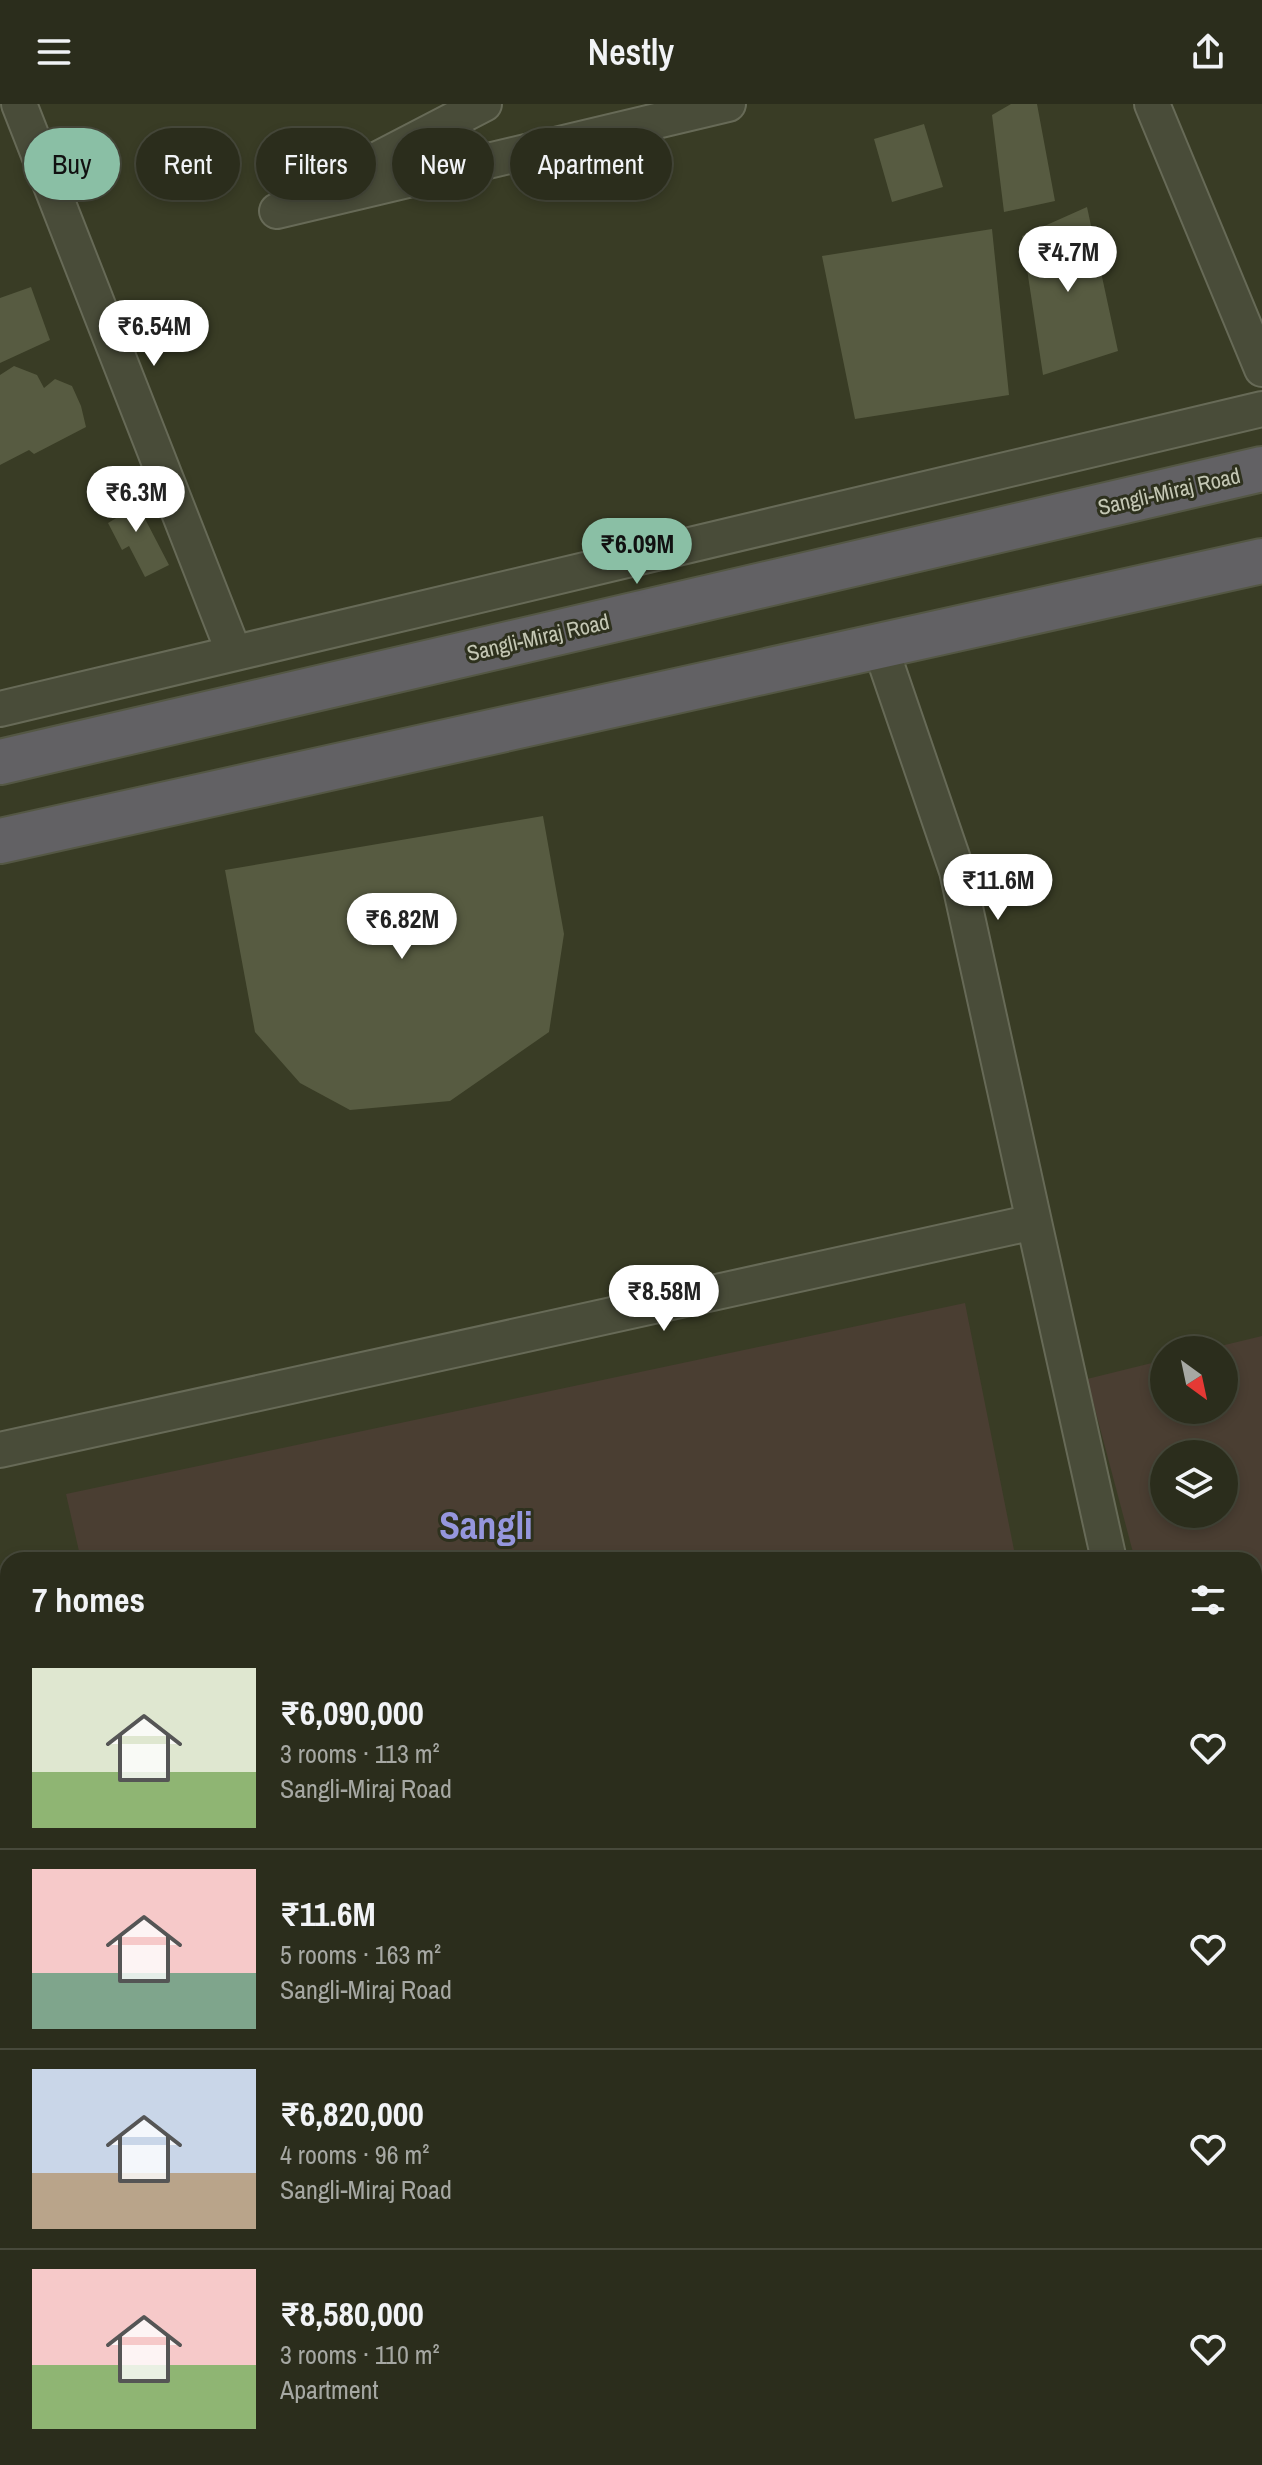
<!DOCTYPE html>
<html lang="en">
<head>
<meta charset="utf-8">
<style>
	:root { --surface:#2b2d1c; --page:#373929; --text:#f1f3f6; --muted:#a6a8a3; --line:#47493b; --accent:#8abfa5 }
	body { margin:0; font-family:"Archivo Narrow",sans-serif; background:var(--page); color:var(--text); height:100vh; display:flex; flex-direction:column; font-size:30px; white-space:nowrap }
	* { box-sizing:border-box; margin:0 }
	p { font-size:26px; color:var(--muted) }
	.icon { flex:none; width:44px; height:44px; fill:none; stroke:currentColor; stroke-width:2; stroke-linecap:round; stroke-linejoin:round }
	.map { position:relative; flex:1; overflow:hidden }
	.details { position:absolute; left:0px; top:1448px; width:1262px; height:914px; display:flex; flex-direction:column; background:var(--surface); border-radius:24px 24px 0 0; box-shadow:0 4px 12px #0003,0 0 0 2px var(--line) }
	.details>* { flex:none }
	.top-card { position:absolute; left:24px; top:24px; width:800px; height:72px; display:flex; gap:16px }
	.needle { width:52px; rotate:147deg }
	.fabs { position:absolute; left:1150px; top:1232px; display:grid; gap:16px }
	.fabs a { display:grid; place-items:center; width:88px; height:88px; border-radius:50%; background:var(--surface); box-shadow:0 4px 12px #0003,0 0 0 2px var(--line); font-size:40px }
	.price { position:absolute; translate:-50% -68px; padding:0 18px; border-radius:28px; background:#fff; color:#222; font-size:26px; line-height:52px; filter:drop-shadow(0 2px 4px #0008) }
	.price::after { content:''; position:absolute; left:50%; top:48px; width:24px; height:18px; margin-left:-12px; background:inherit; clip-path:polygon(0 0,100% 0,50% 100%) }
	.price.current { background:var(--accent); color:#111 }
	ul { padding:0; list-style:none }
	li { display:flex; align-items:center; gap:24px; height:200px; padding:0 32px }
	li+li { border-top:2px solid var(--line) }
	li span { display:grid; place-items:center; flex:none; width:224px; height:160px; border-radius:0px; color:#555 }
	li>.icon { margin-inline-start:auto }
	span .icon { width:96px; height:96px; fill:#fffc; stroke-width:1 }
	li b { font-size:34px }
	h2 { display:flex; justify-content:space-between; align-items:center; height:96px; padding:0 32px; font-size:34px }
	.pill { padding:0 28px; border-radius:36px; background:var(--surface); box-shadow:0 4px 12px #0003,0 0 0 2px var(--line); font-size:28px; line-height:72px }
	.pill.current { background:var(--accent); color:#111 }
	header { display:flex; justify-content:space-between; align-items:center; height:104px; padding:0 32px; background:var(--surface); font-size:36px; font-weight:600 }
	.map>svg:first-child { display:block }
	.green { fill:#4a3e32; fill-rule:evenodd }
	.building { fill:#575b41 }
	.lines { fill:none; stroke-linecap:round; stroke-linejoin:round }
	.minor-casing { stroke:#676a57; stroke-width:38 }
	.trunk-casing { stroke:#545744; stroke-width:48 }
	.minor { stroke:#494c39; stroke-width:34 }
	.trunk { stroke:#626164; stroke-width:44 }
	.labels { text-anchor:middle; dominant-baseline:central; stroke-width:6; stroke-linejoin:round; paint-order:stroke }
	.street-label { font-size:22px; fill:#c4c7b4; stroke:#2e311e }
	.town-label { font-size:38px; font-weight:bold; fill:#9596dd; stroke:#2e311e }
</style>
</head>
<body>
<header><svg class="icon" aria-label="menu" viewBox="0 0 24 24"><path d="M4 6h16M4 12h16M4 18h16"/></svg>Nestly<svg class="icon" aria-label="share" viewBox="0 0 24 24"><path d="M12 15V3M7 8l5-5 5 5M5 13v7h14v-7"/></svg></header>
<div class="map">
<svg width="1262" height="2361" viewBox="0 0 1262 2361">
	<rect width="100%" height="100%" fill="#393c25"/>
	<!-- green -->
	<path class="green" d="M965,1199L1016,1456H81L66,1390Z
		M1262,1232V1713L1254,1715V1456H1135L1087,1275L1164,1256V1306H1224V1246H1204ZM1164,1350H1224V1410H1164Z"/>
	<!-- building -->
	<path class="building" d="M1011,0H1037L1055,97L1004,108L992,11Z
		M924,20L943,83L892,98L874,35Z
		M1087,103L1118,247L1043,271L1022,132Z
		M992,125L1009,291L855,315L822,152Z
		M31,183L50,236L0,259V194Z
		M14,262L37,271L44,284L55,275L72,282L81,302L86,323L34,350L29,346L0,361V271Z
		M130,386L169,461L145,473L129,442L122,446L108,419L118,413L109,396Z
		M543,712L564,830L549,928L450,997L350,1006L300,979L255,928L225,766Z
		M603,2354H887L888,2361H605Z"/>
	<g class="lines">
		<!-- minor casing -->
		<g class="minor-casing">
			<path id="minor" d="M19,0L234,549
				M1152,0L1262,265
				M324,83L484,0
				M277,107L728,0
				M880,542L957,767L1034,1118
				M0,605L1262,305
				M0,1346L1034,1118L1109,1456
				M0,1540L8,1573
				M1254,2007L1262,2006
				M1254,2133L1262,2176
				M194,2354L196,2361
				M1221,2361L1245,2354"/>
		</g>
		<!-- trunk casing -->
		<g class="trunk-casing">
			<path id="trunk" d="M0,658L1262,365
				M0,737L1262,457"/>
		</g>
		<!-- minor -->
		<use href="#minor" class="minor"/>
		<!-- trunk -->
		<use href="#trunk" class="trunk"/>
	</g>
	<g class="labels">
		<!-- street labels -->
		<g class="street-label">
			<text transform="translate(1169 387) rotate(-13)">Sangli-Miraj Road</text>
			<text transform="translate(538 533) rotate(-13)">Sangli-Miraj Road</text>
		</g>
		<!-- town labels -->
		<g class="town-label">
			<text x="486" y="1421">Sangli</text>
		</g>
	</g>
</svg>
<div class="fabs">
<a><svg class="needle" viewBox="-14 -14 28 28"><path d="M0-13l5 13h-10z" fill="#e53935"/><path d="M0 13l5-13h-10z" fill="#a6a8a3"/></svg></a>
<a><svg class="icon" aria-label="layers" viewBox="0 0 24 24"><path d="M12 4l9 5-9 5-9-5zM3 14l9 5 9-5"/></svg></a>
</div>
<b class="price" style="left:1068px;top:190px">₹4.7M</b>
<b class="price" style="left:154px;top:264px">₹6.54M</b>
<b class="price" style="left:136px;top:430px">₹6.3M</b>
<b class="price current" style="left:637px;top:482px">₹6.09M</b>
<b class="price" style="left:998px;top:818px">₹11.6M</b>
<b class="price" style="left:402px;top:857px">₹6.82M</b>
<b class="price" style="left:664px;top:1229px">₹8.58M</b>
<div class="top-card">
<a class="pill current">Buy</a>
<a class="pill">Rent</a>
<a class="pill">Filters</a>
<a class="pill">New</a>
<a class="pill">Apartment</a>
</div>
<section class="details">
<h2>7 homes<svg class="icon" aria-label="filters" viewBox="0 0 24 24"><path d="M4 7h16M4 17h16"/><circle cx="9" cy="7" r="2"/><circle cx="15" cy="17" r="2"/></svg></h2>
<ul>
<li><span style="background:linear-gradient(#dfe7d0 65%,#8fb573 0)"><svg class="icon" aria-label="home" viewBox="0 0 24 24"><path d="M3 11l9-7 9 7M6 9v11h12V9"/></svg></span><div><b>₹6,090,000</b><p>3 rooms · 113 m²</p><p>Sangli-Miraj Road</p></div><svg class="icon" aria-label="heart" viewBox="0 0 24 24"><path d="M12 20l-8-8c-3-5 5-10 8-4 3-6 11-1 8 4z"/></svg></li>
<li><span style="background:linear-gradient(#f6c9c9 65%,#7fa58c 0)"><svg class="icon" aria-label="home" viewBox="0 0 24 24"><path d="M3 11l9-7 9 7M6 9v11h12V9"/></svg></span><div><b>₹11.6M</b><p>5 rooms · 163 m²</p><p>Sangli-Miraj Road</p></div><svg class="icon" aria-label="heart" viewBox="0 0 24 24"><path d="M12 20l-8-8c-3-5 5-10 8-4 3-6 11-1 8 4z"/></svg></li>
<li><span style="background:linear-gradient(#c9d6e8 65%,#b9a48a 0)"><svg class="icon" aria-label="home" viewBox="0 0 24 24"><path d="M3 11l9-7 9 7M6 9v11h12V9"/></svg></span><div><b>₹6,820,000</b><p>4 rooms · 96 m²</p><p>Sangli-Miraj Road</p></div><svg class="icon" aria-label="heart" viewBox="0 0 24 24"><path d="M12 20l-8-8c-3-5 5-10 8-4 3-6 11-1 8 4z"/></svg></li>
<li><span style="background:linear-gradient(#f6c9c9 60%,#8fb573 0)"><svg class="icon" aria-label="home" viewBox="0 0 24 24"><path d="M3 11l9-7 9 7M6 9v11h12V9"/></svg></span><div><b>₹8,580,000</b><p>3 rooms · 110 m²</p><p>Apartment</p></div><svg class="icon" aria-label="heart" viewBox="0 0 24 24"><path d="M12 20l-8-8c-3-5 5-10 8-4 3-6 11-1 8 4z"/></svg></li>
</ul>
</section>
</div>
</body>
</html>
